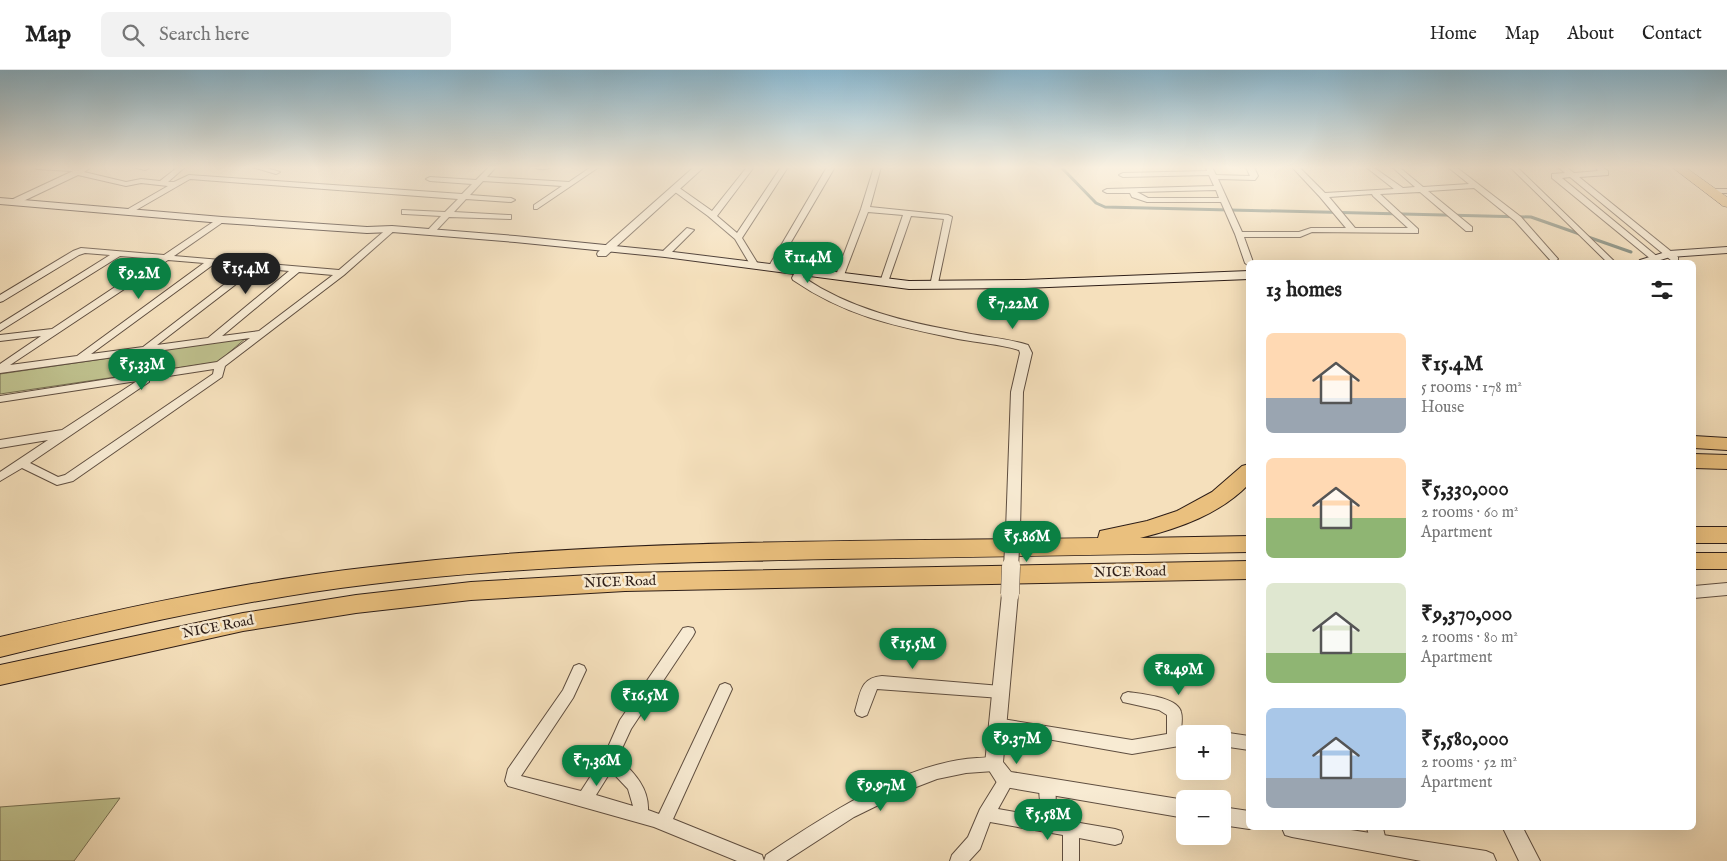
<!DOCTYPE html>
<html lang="en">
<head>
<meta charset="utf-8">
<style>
	:root { --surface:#fff; --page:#f2f2f2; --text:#222; --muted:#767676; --line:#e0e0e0; --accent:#0b8043 }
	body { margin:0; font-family:"IM FELL English",serif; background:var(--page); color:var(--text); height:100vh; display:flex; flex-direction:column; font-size:19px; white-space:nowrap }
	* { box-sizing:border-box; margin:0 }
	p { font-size:16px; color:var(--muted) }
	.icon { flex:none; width:28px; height:28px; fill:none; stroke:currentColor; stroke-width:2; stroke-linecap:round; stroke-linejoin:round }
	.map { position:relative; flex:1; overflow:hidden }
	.details { position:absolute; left:1246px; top:190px; width:450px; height:570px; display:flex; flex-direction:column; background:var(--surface); border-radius:8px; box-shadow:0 5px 20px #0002 }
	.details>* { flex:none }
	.buttons { position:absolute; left:1176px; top:655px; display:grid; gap:10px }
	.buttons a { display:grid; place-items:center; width:55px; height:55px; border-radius:8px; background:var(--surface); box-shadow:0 5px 20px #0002; font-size:25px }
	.price { position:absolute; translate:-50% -42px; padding:0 11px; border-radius:18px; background:var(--accent); color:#fff; font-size:16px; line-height:32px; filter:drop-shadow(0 1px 2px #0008) }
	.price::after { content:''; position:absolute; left:50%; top:30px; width:15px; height:11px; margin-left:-8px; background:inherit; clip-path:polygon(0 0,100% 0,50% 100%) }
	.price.current { background:#222; color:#fff }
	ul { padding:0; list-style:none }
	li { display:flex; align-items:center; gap:15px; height:125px; padding:0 20px }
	li span { display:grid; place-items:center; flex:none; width:140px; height:100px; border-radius:8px; color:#555 }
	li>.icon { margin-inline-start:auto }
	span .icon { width:60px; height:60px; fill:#fffc; stroke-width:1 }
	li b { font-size:21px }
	h2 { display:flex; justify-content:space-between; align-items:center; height:60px; padding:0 20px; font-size:21px }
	header { display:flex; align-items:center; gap:30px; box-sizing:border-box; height:70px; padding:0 25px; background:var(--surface); border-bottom:1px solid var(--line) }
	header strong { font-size:24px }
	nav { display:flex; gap:28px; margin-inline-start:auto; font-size:18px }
	.search { width:350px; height:45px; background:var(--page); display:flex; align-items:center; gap:12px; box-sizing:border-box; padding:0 18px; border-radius:8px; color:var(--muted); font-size:19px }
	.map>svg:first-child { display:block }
	.green { fill:#bfc18e; stroke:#766f52 }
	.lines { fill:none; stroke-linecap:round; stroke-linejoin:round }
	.stream { stroke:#707d71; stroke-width:3 }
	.minor-casing { stroke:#5f4e40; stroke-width:2 }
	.tertiary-casing { stroke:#5f4e40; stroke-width:2 }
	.secondary-casing { stroke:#2d1d17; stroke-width:2 }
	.primary-casing { stroke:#2d1d17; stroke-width:1 }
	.motorway-casing { stroke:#2d1d17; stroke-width:2 }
	.minor { fill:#f8ebd3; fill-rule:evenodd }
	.tertiary { fill:#f8ebd3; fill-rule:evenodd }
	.secondary { fill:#f8ebd3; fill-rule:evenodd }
	.primary { fill:#eac07e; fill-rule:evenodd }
	.motorway { fill:#eac07e; fill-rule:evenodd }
	.tertiary-bridge-far1-casing { stroke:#5f4e40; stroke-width:16; stroke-linecap:butt }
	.tertiary-bridge-casing { stroke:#5f4e40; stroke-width:19; stroke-linecap:butt }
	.tertiary-bridge-far1 { stroke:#f8ebd3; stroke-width:14 }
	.tertiary-bridge { stroke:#f8ebd3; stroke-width:18 }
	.labels { text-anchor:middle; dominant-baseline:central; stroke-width:5; stroke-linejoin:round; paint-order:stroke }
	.street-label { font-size:14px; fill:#2d1d17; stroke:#f8ebd3 }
</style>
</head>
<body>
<header>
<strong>Map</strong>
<div class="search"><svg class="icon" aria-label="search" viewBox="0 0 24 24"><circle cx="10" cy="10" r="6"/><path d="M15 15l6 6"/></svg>Search here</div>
<nav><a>Home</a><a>Map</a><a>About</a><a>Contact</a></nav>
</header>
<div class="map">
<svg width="1727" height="791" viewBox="0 0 1727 791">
	<rect width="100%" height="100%" fill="#f5e0bc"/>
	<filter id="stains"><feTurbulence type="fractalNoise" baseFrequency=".004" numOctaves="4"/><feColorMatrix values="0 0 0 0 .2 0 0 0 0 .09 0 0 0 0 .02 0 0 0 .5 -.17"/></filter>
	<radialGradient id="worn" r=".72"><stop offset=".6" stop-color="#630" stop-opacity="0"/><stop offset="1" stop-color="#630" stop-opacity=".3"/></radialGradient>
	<!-- green -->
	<path class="green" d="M246,268L218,292L0,324V304Z
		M120,728L74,791H0V737Z"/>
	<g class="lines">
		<!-- stream -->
		<path class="stream" d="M1061,97L1096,133L1105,137L1531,147L1631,182"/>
		<!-- minor casing -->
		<g class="minor-casing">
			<path id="minor" d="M34,97H91L84,102L126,112L141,109L160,111L178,97H185L168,112H174L189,105L462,124L472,114L430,111L426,109L430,107L476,110L489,97H496L487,107L569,112L591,97H599L537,139H534V135L562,116L483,111L470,125L511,128L515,130L511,132L466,129L454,142L508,145H511V149L449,147L433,164H430L426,162L441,146L405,144H402V140L445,142L458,129L190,109L131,143H128V139L168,116L141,113L126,116L78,105L17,134H11V130L73,101L37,99Z
				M133,97H148L149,98L145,100Z
				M252,97H263L280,102L276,104Z
				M534,97H551C547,100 538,100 534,97Z
				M747,97H754L717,146L737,163L781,97H788L742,168L758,194L754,197L751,196L735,169L708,146L671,119L678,117L712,141Z
				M827,97H835L777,196L773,199L770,198L769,196Z
				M874,97H881L870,137L948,145L952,147L937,218H931L930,216L944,149L911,146L888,212L884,215L880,212L903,145L868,142L844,205L840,208L836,205L861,139Z
				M1206,97H1212L1216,105L1250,106L1246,97H1254L1258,106L1255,110L1218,109L1242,162H1299L1311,158H1346L1320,127L1292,97H1299L1325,123L1394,119L1366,97H1373L1403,118L1415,117L1392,97H1399L1423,117L1469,114L1448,97H1456L1521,147L1558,189L1554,192L1551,191L1515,151L1474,118L1428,121L1472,157V161H1466L1420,122L1380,124L1418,159V163L1312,162L1300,167H1244L1253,192H1249V196L1245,193L1235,164L1221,132H1147L1132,127L1130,123H1107L1103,121L1107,119L1214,116L1209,105L1123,107L1119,105L1123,103L1207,101ZM1216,120L1219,128H1148L1137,122ZM1372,124L1373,126L1408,158H1355L1329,127Z
				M1510,97H1517L1615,192H1607Z
				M1558,97H1566L1574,103L1598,101L1595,97H1602L1608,101V105L1579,107L1678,187V191H1672L1570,107L1562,108L1659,188L1655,191L1652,190L1552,108V104L1565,103Z
				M1716,119H1727V123H1716Z
				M219,148L226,150L174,186L339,200L389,157L396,159L344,205L225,296L222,307L73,411L57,415L22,398L0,411V402L48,370L0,378V370L62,360L137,311L0,332V326L217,292L250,268L0,303V294L41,266L0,271V265L52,259L157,189L120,186L0,261V254L110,185L85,183L79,185L3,231L0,232V225L73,181L81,178L164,185ZM168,190L204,193L77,286L10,295ZM214,194L247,197L143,277L91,284ZM257,198L289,201L208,268L157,275ZM299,202L333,205L259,261L222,266ZM214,299L213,304L65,405L58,407L30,393L149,312V309Z
				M687,158L694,160L668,186H662V182Z
				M688,557L693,558L695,562L693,566L631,659L618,687C633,702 649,717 648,740L659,744L720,615L725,613L730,615L732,619L673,749L762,785L764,791L766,785C825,746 905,692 977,688C985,688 992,686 999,689L1002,694L999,699L994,701L966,703L937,709L911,719L854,747L786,791H737L654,757L508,716L505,711L508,699L563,620L574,596L579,594L584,596L586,600L573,628L521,706L581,721L605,684L620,650L683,558ZM611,701L628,719L633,736L596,725Z
				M882,606L1001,616L1006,618L1008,622L1006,626L1001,628L877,619L867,645L862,647L857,645L855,641C861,622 860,608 882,606Z
				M1128,622C1141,624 1178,627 1181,642C1183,648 1181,656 1181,662L1190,664H1185V675L1132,684L996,660L991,659L989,654L991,649L996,648L1132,670L1167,664V645L1159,640L1123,632L1121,628L1123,624Z
				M1222,662L1249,666V680L1222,676V664H1218Z
				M1006,703L1011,705L1014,710L998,739L1115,759L1121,761L1123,767L1121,773L1115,775L1079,768V791H1063V765L990,752L980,779L969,791H950L952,785L968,767L980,739L1001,705Z
				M1047,709L1052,711C1056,719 1057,730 1054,738L1048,740L1042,738C1039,730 1038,719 1042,711Z
				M1367,758H1383L1387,775L1385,781L1379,783L1373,781Z"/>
		</g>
		<!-- tertiary casing -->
		<g class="tertiary-casing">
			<path id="tertiary" d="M694,97H704L606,186H598L597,184L598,182Z
				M801,197L806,200L803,207C850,239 905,252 961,262C984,267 1006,268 1028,275L1032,283L1023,322L1020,460L1018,464L1013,465L1008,464L1006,460L1011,322L1020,283L1019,280C999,274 979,273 958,269C896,256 847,247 793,210L792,208L797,198Z
				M1727,513V525L1694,528V516Z
				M1010,518L1016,520L1018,524L1003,692L1011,702L1185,730V748L999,716L985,694L1002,524L1004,520Z
				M1222,737L1249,741V758H1253L1249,759L1222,755Z
				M1282,758H1338L1486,781L1493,784L1496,791H1421L1292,767L1285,765Z
				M1503,758H1523L1540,791H1519Z"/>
		</g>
		<!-- secondary casing -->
		<g class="secondary-casing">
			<path id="secondary" d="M0,128L222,147L367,157L392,156L515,166L665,181L909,211L1024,210L1249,201V209L1024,218L909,219L665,187L515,172L392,162L367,163L222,153L0,134Z
				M1727,177V183L1670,187L1654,192H1638L1640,190L1669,181Z"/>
		</g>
		<!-- primary casing -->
		<g class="primary-casing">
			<path id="primary" d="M1672,97H1685L1727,127V137L1723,136Z"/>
		</g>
		<!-- motorway casing -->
		<g class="motorway-casing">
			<path id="motorway" d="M1694,366L1727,368V380L1694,378Z
				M1694,384L1727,385V399L1694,398Z
				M1249,394V414C1220,444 1180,458 1140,468L1249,466V482C1110,485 971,487 832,489C678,492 525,495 372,514C246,529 123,557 0,587V567C123,538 246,511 371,497C612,468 856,472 1098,468L1100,461L1147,451L1177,441L1212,422L1242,396Z
				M1694,457H1727V473H1694Z
				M1694,483H1727V499H1694Z
				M1249,491V509L625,521L471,530L356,543L243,561L0,615V595L243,543L356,525L471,512L625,503Z"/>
		</g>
		<!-- minor -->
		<use href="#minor" class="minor"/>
		<!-- tertiary -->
		<use href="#tertiary" class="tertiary"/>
		<!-- secondary -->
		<use href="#secondary" class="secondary"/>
		<!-- primary -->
		<use href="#primary" class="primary"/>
		<!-- motorway -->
		<use href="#motorway" class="motorway"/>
		<!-- tertiary-bridge-far1 casing -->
		<g class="tertiary-bridge-far1-casing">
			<path id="tertiary-bridge-far1" d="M1011,497L1013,460"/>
		</g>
		<!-- tertiary-bridge casing -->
		<g class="tertiary-bridge-casing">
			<path id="tertiary-bridge" d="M1010,524L1011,496"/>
		</g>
		<!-- tertiary-bridge-far1 -->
		<use href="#tertiary-bridge-far1" class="tertiary-bridge-far1"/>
		<!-- tertiary-bridge -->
		<use href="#tertiary-bridge" class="tertiary-bridge"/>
	</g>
	<!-- sky -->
	<linearGradient id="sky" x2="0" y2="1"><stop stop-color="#8ab8d0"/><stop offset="0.47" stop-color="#faf1e1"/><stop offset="1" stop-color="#faf1e1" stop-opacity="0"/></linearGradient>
	<rect width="1727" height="207" fill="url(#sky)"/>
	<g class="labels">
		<!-- street labels -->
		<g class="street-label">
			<text transform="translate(1130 502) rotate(-1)">NICE Road</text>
			<text transform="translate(620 512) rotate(-2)">NICE Road</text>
			<text transform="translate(218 557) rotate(-11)">NICE Road</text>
		</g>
	</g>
	<rect width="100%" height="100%" filter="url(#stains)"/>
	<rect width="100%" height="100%" fill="url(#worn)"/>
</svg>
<div class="buttons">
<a>+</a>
<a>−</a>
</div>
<b class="price" style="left:808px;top:214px">₹11.4M</b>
<b class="price current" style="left:246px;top:225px">₹15.4M</b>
<b class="price" style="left:139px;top:230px">₹9.2M</b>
<b class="price" style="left:1013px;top:260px">₹7.22M</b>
<b class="price" style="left:142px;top:321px">₹5.33M</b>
<b class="price" style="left:1027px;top:493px">₹5.86M</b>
<b class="price" style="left:913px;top:600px">₹15.5M</b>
<b class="price" style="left:1179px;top:626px">₹8.49M</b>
<b class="price" style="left:645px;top:652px">₹16.5M</b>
<b class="price" style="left:1017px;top:695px">₹9.37M</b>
<b class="price" style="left:597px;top:717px">₹7.36M</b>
<b class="price" style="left:881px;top:742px">₹9.97M</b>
<b class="price" style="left:1048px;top:771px">₹5.58M</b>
<section class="details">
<h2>13 homes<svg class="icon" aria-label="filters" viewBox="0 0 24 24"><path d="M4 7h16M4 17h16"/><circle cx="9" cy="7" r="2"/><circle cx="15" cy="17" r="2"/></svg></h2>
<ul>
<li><span style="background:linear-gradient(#ffd9b3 65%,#9aa5b1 0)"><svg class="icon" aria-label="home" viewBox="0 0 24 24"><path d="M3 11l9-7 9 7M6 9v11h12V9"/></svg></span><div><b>₹15.4M</b><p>5 rooms · 178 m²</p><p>House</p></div></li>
<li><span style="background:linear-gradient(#ffd9b3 60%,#8fb573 0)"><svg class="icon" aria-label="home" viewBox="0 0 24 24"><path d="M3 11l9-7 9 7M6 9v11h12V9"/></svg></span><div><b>₹5,330,000</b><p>2 rooms · 60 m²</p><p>Apartment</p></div></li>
<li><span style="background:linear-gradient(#dfe7d0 70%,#8fb573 0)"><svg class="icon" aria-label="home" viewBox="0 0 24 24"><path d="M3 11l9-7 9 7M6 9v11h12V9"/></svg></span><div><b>₹9,370,000</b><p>2 rooms · 80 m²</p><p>Apartment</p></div></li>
<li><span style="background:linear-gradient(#a9c7e8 70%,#9aa5b1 0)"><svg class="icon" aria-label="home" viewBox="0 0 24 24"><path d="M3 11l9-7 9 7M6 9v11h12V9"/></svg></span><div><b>₹5,580,000</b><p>2 rooms · 52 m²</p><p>Apartment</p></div></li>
</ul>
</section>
</div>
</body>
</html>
